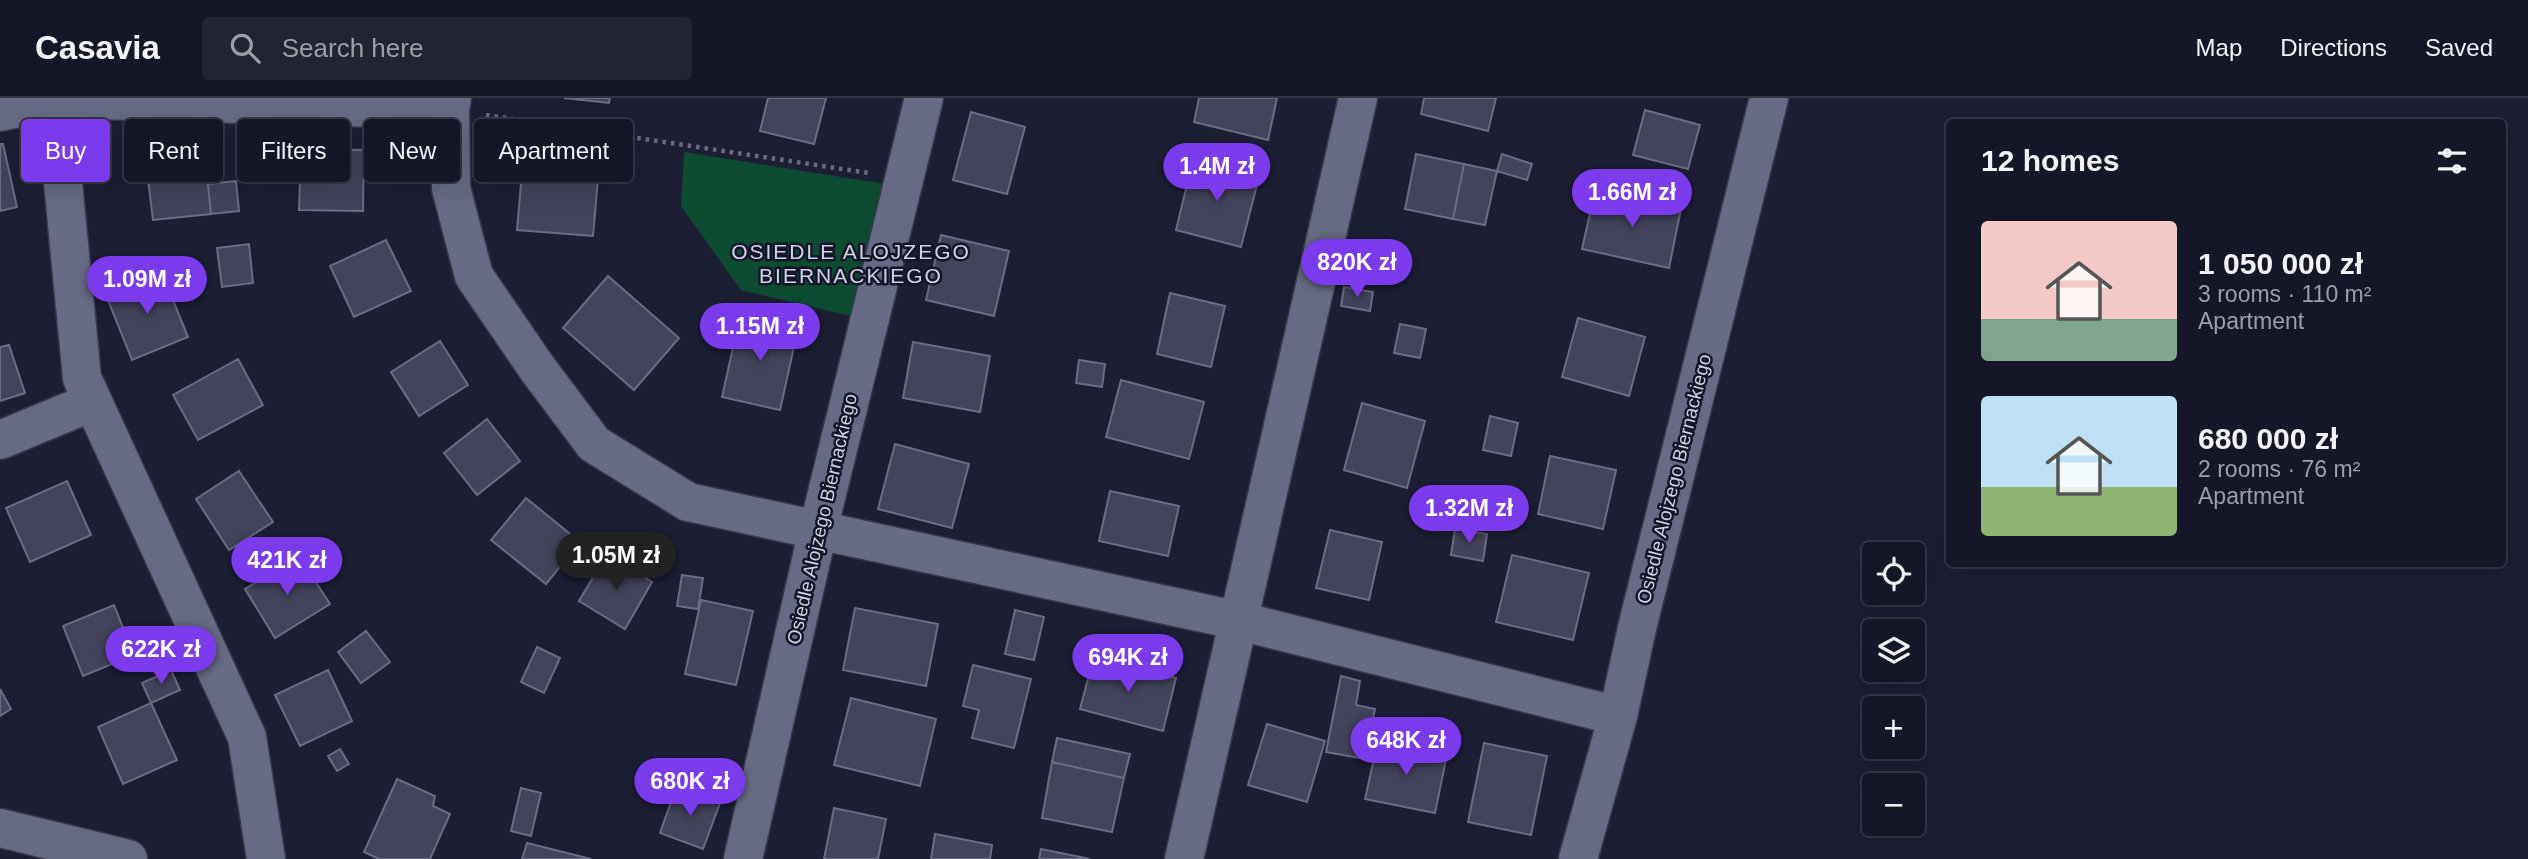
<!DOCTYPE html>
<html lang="en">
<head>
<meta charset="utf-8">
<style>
	:root { --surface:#151627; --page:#222333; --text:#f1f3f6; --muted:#9d9fa7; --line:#343544; --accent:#7c3aed }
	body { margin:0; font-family:Arial,sans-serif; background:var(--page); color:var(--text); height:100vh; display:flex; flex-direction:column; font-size:26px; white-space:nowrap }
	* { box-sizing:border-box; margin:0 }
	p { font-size:23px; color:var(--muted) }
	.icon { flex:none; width:38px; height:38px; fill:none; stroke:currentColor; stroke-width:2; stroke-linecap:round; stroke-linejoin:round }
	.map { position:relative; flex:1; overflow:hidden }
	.sheet { position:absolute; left:1946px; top:21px; width:560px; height:448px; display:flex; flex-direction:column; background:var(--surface); border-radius:7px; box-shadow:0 7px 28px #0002,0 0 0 2px var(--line) }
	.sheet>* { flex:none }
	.hud { position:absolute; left:21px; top:21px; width:665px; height:63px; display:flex; gap:14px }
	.buttons { position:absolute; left:1862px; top:444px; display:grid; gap:14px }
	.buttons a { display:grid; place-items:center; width:63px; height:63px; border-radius:7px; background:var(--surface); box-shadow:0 7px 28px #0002,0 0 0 2px var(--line); font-size:35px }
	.price { position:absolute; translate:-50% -60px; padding:0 16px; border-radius:24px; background:var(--accent); color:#fff; font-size:23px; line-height:46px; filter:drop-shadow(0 2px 4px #0008) }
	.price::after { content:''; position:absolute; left:50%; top:42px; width:21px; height:16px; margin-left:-10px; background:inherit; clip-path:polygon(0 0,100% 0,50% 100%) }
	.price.current { background:#222; color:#fff }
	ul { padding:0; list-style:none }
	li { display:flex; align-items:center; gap:21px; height:175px; padding:0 35px }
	li span { display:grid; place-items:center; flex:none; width:196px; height:140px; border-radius:7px; color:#555 }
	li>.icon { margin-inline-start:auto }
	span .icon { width:84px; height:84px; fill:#fffc; stroke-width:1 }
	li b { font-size:30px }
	h2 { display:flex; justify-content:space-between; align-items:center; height:84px; padding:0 35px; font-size:30px }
	.chip { padding:0 24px; border-radius:7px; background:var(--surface); box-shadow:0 7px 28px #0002,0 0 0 2px var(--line); font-size:24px; line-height:63px }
	.chip.current { background:var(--accent); color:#fff }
	header { display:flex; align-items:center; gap:42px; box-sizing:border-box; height:98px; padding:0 35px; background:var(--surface); border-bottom:2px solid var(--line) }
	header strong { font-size:33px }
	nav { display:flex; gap:38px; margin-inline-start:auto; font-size:24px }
	.search { width:490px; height:63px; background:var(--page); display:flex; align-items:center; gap:18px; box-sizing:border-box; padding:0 24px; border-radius:7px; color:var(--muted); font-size:26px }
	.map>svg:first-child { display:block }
	.green { fill:#0c4b31 }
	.building { fill:#43435c; stroke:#6b6b86; stroke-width:2 }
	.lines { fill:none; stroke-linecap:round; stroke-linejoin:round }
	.minor-casing { stroke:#37384b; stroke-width:41 }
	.path { stroke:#686a7d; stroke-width:4.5; stroke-dasharray:3.5 5; stroke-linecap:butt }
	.minor { stroke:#666a84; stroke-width:38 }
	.labels { text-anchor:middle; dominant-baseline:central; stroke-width:5; stroke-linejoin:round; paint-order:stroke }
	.street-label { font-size:19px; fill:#d1d3e2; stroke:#13152a }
	.neighbourhood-label { font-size:21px; letter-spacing:2px; fill:#d1d3e2; stroke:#13152a }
</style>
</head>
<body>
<header>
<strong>Casavia</strong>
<div class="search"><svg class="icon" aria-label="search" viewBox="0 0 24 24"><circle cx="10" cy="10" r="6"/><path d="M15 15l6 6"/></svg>Search here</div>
<nav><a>Map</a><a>Directions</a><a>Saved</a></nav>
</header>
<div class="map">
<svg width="2528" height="761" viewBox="0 0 2528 761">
	<rect width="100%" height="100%" fill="#1c1e34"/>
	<!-- green -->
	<path class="green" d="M684,54L885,86L854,219L741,192L681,108Z"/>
	<!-- building -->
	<path class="building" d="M564,0H610L609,5Z
		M768,0H826L814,46L760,33Z
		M1199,0H1277L1268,42L1194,24Z
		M1424,0H1496L1488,33L1421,16Z
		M1645,12L1700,27L1688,71L1633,57Z
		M971,14L1025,29L1007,96L953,82Z
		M0,46H3L17,109L0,113Z
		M301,51L364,52L363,113L299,112Z
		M524,51L600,58L593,138L517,132Z
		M1416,56L1464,66L1453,121L1405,111Z
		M1502,56L1532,66L1527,82L1497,73Z
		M205,60L211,116L153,122L146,66Z
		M1193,62L1259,79L1241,149L1176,132Z
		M1464,66L1497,73L1485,127L1453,121Z
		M236,83L239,113L211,116L208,86Z
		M1595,93L1681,111L1669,170L1582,151Z
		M941,137L1009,153L994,218L926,202Z
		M386,142L411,193L354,219L330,168Z
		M249,146L253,185L222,189L217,150Z
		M162,175L188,239L132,262L106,197Z
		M608,178L679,240L634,292L563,230Z
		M1344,189L1373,194L1370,213L1341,208Z
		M1170,195L1225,208L1211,269L1157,256Z
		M740,218L798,231L780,312L722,299Z
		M1578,220L1645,239L1629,298L1562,279Z
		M1400,226L1426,231L1420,260L1394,255Z
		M440,243L468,287L419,318L391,274Z
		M913,244L990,258L980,314L903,300Z
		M9,247L25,295L0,303V249Z
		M238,261L263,307L198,342L173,297Z
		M1079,262L1105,266L1102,289L1076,285Z
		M1121,282L1204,304L1189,361L1106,339Z
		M1362,305L1425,323L1407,390L1344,372Z
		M1490,318L1518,325L1511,358L1483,352Z
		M487,321L520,363L477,397L444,355Z
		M895,346L969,366L952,430L878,411Z
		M1550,358L1616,372L1603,431L1538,416Z
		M239,373L273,424L229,452L196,401Z
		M67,383L91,437L30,464L6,410Z
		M1110,393L1179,408L1168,458L1099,443Z
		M526,400L580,444L546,486L491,442Z
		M1455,431L1487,436L1483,463L1451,457Z
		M1330,432L1382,444L1369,502L1316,490Z
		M607,456L652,484L625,531L579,503Z
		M1512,457L1589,475L1573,542L1496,524Z
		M299,458L330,506L275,540L245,491Z
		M682,477L703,480L698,511L677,508Z
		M701,502L753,513L736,587L685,576Z
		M114,507L134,557L83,578L63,528Z
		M855,510L938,526L926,588L843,572Z
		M1015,512L1044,519L1034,562L1005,556Z
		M366,533L390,564L361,585L338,554Z
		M537,549L560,560L544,595L521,584Z
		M1094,558L1176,580L1163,633L1080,611Z
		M973,567L1031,581L1014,650L972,640L979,612L963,608Z
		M171,572L180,592L151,605L142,585Z
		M328,572L352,623L300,648L275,597Z
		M1341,578L1360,583L1356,607L1375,611L1365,661L1326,654Z
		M0,591L11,611L0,618Z
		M851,600L936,621L920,688L834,667Z
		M151,605L177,662L123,686L98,629Z
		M1267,626L1325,643L1307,704L1248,687Z
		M1057,640L1130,656L1124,680L1052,664Z
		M1378,642L1447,657L1435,715L1365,701Z
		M1484,645L1547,658L1531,737L1468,724Z
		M340,651L349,666L337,673L328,658Z
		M1052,664L1124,680L1112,734L1042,720Z
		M397,681L435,698L433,708L450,716L430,761H379L364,754Z
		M521,690L541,695L531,738L511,733Z
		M676,690L720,705L703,751L660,735Z
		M834,710L886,721L878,761H824Z
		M935,736L992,747L990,761H931Z
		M527,745L591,761H522Z
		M1041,751L1090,761H1039Z"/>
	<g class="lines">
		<!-- minor casing -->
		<g class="minor-casing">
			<path id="minor" d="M61,0L57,23L82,280L247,639L266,761
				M452,0L450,12L451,90L474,178L537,270L594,346L688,404L1240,523L1618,618
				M0,14L61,1L450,12
				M0,342L92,304
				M0,730L128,761
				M743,761L818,432L924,0
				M1184,761L1358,0
				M1578,761L1618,618L1637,530L1769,0"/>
		</g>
		<!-- path -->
		<path class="path" d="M486,17L869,75"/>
		<!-- minor -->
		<use href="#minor" class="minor"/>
	</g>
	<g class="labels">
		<!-- street labels -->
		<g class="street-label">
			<text transform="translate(1674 381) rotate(-76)">Osiedle Alojzego Biernackiego</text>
			<text transform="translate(822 421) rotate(-77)">Osiedle Alojzego Biernackiego</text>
		</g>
		<!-- neighbourhood labels -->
		<g class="neighbourhood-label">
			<text x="851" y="153">OSIEDLE ALOJZEGO<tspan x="851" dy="24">BIERNACKIEGO</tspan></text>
		</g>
	</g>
</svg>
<div class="buttons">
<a><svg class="icon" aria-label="locate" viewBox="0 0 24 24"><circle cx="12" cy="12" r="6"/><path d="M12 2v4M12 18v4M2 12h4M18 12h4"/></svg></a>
<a><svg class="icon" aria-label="layers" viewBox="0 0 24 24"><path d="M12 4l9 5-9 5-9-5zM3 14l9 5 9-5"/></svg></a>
<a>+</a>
<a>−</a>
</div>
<b class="price" style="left:1217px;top:105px">1.4M zł</b>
<b class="price" style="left:1632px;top:131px">1.66M zł</b>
<b class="price" style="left:1357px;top:201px">820K zł</b>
<b class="price" style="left:147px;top:218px">1.09M zł</b>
<b class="price" style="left:760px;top:265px">1.15M zł</b>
<b class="price" style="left:1469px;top:447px">1.32M zł</b>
<b class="price current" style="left:616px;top:494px">1.05M zł</b>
<b class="price" style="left:287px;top:499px">421K zł</b>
<b class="price" style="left:161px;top:588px">622K zł</b>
<b class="price" style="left:1128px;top:596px">694K zł</b>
<b class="price" style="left:1406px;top:679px">648K zł</b>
<b class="price" style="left:690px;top:720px">680K zł</b>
<div class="hud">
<a class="chip current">Buy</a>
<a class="chip">Rent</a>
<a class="chip">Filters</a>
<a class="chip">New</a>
<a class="chip">Apartment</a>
</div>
<section class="sheet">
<h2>12 homes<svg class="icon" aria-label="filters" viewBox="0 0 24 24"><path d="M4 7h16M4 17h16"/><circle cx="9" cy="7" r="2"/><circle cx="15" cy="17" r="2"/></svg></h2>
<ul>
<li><span style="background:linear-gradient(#f6c9c9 70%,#7fa58c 0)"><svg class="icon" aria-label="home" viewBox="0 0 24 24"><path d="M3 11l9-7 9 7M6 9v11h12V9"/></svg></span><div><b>1 050 000 zł</b><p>3 rooms · 110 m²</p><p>Apartment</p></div></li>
<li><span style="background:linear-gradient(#bfe0f5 65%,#8fb573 0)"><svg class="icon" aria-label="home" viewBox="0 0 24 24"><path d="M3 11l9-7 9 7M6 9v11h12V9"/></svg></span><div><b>680 000 zł</b><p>2 rooms · 76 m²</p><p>Apartment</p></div></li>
</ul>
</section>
</div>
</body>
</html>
